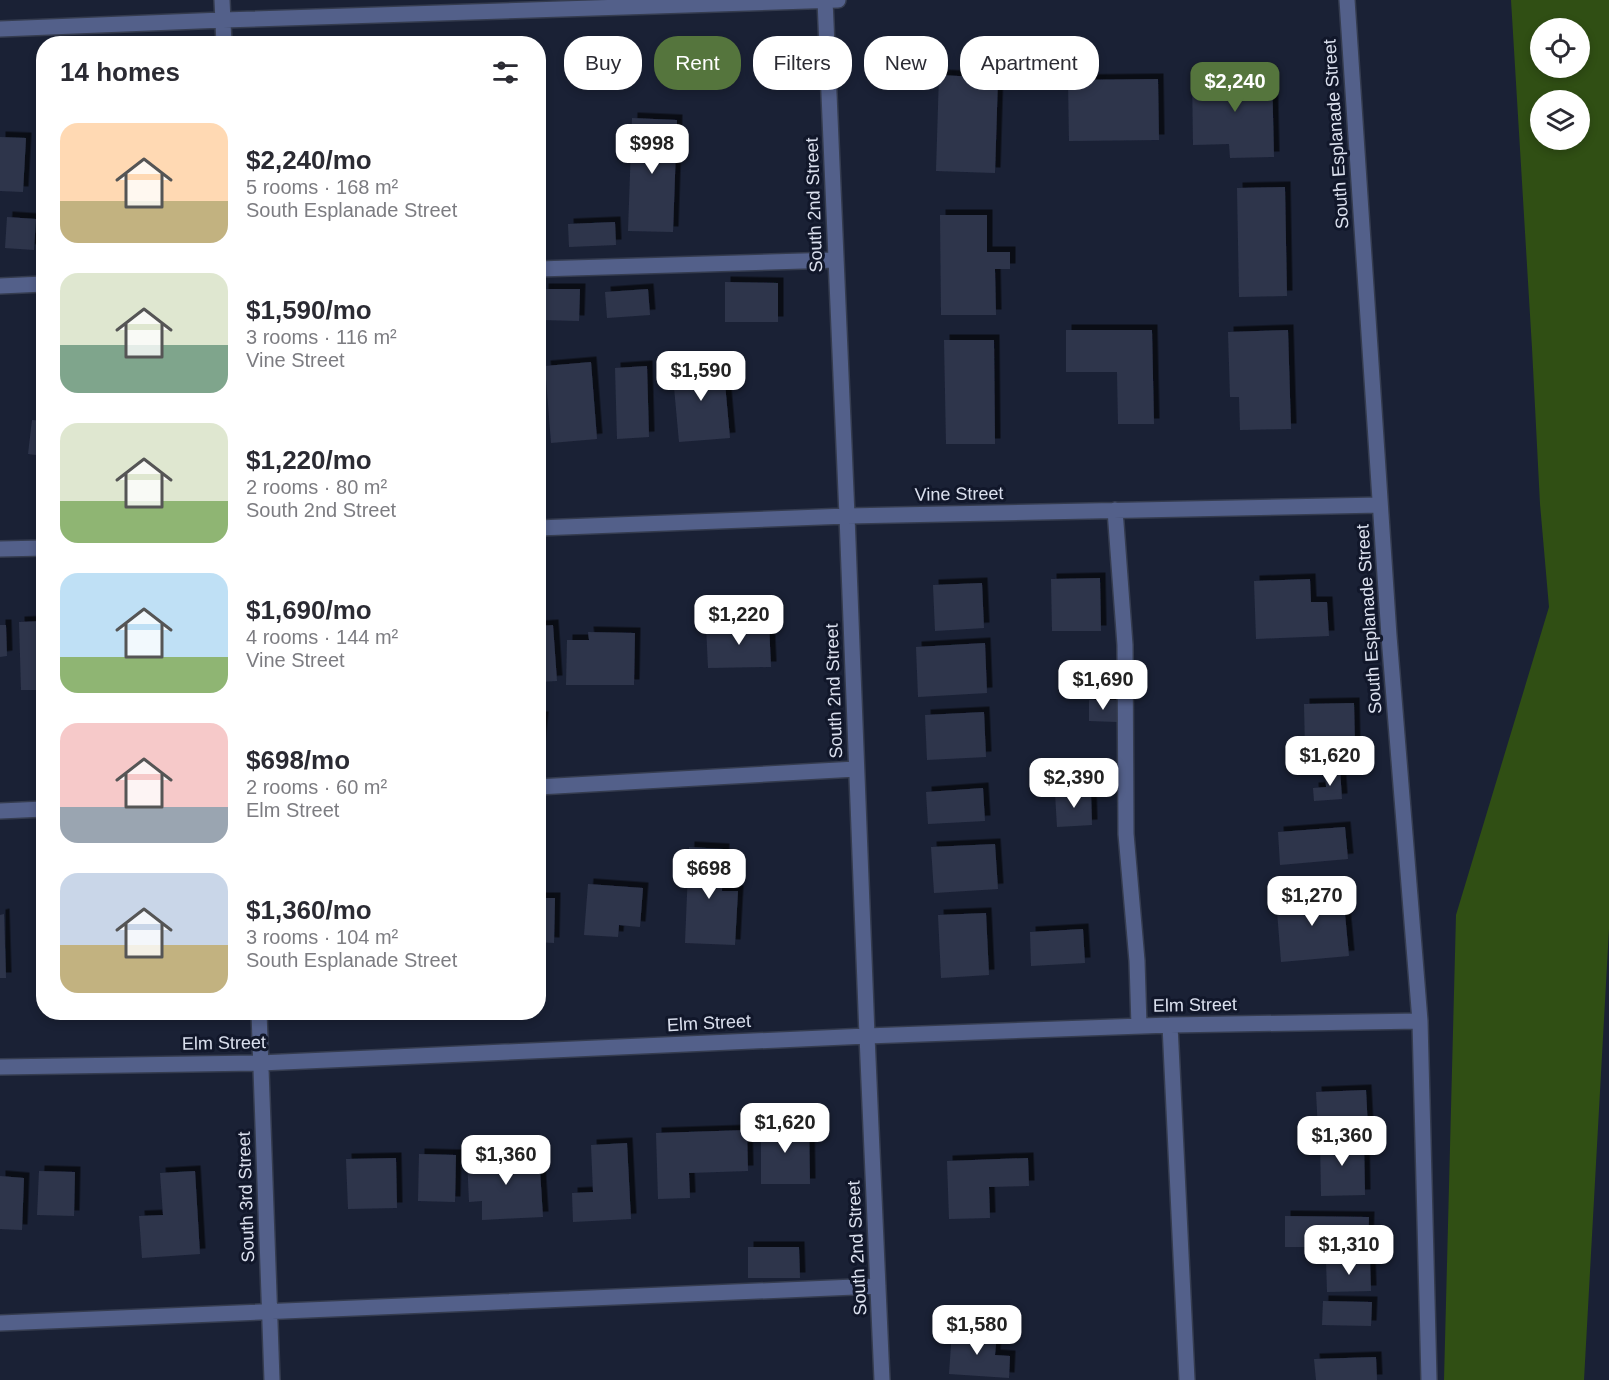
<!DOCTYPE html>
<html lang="en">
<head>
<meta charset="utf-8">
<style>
	:root { --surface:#fff; --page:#f2f2f3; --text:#2b2b33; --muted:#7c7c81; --accent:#55753d }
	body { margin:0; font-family:Helvetica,sans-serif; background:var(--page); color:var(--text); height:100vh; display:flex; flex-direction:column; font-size:22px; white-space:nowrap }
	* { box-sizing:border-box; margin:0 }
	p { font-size:20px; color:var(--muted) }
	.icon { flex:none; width:33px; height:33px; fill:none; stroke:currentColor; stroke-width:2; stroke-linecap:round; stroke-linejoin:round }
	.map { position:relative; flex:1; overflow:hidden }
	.sheet { position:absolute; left:36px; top:36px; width:510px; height:984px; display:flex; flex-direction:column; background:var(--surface); border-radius:24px; box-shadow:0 3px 9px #0003 }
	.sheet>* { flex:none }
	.banner { position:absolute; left:564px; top:36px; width:570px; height:54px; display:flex; gap:12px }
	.controls { position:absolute; left:1530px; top:18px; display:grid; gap:12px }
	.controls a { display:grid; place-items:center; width:60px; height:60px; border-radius:50%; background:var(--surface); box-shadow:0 3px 9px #0003; font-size:30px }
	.price { position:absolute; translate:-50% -51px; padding:0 14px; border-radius:12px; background:#fff; color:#222; font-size:20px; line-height:39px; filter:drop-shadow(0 2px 3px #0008) }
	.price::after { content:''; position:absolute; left:50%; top:36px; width:18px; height:14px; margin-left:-9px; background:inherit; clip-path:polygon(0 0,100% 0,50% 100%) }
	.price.selected { background:var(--accent); color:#fff }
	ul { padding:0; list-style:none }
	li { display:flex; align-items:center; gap:18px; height:150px; padding:0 24px }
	li span { display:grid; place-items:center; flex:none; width:168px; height:120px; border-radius:18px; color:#555 }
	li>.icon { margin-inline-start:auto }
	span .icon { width:72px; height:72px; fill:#fffc; stroke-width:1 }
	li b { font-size:26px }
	h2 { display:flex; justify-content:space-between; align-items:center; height:72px; padding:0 24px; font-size:26px }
	.tag { padding:0 21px; border-radius:24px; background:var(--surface); box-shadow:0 3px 9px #0003; font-size:21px; line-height:54px }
	.tag.selected { background:var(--accent); color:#fff }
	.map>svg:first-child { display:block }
	.forest { fill:#304f14; fill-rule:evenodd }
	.building { fill:#2e354b; filter:url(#shadow) }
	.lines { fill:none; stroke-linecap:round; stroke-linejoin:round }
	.minor-casing { stroke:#353c4f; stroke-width:18 }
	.minor { stroke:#53608a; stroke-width:15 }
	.labels { text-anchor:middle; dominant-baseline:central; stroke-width:6; stroke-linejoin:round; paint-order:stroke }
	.street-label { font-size:18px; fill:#dbe0ee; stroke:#11172a }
</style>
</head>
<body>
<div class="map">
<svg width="1609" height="1380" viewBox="0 0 1609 1380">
	<defs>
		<filter id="shadow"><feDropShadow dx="5.5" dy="-5.5" stdDeviation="0" flood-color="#0009"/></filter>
	</defs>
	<rect width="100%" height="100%" fill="#1a2135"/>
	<!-- forest -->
	<path class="forest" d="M1511,0H1609V929L1584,1380H1444L1456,915L1549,607L1540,504L1532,348ZM1540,28H1580V68H1540ZM1540,100H1580V140H1540Z"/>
	<!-- building -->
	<path class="building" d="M1272,72L1274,157L1230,158L1229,144L1193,145L1192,74Z
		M939,75L998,78L995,173L936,171Z
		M1158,79L1159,140L1069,141L1068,80Z
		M632,118L677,120L673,232L628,231Z
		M0,137L26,138L23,192L0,191Z
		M1285,187L1287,296L1239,297L1237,188Z
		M940,215H987V252H1010V269H995L996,315H941Z
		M7,217L36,219L34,250L5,248Z
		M615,222L616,245L569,247L568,224Z
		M725,282L778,283V322H725Z
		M543,289H580L579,321L542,320Z
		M648,289L650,315L607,318L605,292Z
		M1066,330H1152L1154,424H1118L1117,372H1066Z
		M1288,330L1291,429L1240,430L1239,397H1230L1228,332Z
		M944,340H994L995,444H946Z
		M723,361L730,438L679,442L672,365Z
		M591,362L597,439L551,443L545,366Z
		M647,366L649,437L617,439L615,368Z
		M32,420L44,421V456L28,454Z
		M1100,578L1101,631H1052L1051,579Z
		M1310,579L1311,602H1327L1329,636L1256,639L1254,581Z
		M982,583L984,628L935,631L933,585Z
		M44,621V690H21L19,622Z
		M769,623L771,667L708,668L706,625Z
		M0,625H6L7,656L0,657Z
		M553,625L557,681L538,682V626Z
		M588,632L635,633L634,685H566L567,640H589Z
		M985,643L987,693L918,697L916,647Z
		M1089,700H1117V722L1089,721Z
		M1354,703L1355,747L1305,748L1304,704Z
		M984,712L986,757L927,760L925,715Z
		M538,717H543L540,747H538Z
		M1340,768L1342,799L1314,801L1313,788L1326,787L1325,769Z
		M983,788L985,821L928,824L926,792Z
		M1091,792L1092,825L1057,827L1055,793Z
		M1345,827L1348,859L1280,865L1278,832Z
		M995,844L998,889L934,893L931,847Z
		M689,847L724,849L722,891H738L735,945L685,943Z
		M588,884L643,888L640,927L619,925L618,937L584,935Z
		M1343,893L1349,956L1281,962L1276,898Z
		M538,898H555L554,943L538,942Z
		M986,913L989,975L941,978L938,915Z
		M4,914L6,978H0V915Z
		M1083,929L1085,963L1031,966L1030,932Z
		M1366,1090L1368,1128L1318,1130L1316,1092Z
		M761,1123H809L810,1184H761Z
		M747,1130L748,1171L689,1173L690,1198L658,1199L656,1133Z
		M1320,1139H1364L1365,1195L1321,1196Z
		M627,1143L631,1219L573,1222L572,1193L593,1192L591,1145Z
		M419,1154L456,1155L455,1202L418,1201Z
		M539,1154L543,1217L482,1220V1201L469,1202L467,1158Z
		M396,1158L397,1208L348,1209L346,1159Z
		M1028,1158L1029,1186L989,1187L990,1218L949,1219L947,1161Z
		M39,1171L75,1172L74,1216L37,1215Z
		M195,1171L200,1254L142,1258L139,1216L163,1215L160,1173Z
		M0,1176L24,1178L22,1230L0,1229Z
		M1285,1216L1369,1217L1368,1247H1285Z
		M748,1247H799L800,1278H748Z
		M1370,1259L1371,1291L1327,1292L1326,1260Z
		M1323,1301L1372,1302L1371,1326L1322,1325Z
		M952,1331L997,1333L995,1355L1010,1356L1009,1378L949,1374Z
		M1376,1357L1377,1380H1316L1314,1359Z"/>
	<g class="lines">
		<!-- minor casing -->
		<g class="minor-casing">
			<path id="minor" d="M222,0L224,44
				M825,0L847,516L867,1036L882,1380
				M1347,0L1389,636L1420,1021L1429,1380
				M0,29L223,20L838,0
				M538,269L836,260
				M0,286L44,284
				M1115,510L1125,645L1126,834L1137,961L1139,1026
				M538,528L847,516L1380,505
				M0,549L44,548
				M538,787L856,769
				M0,811L44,809
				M259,1012L272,1380
				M1170,1025L1187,1380
				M0,1067L260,1063L867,1036L1170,1025L1420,1021
				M0,1323L878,1286"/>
		</g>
		<!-- minor -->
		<use href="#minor" class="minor"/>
	</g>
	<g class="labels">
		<!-- street labels -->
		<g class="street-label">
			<text transform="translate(1336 134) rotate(-94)">South Esplanade Street</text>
			<text transform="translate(814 205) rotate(-92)">South 2nd Street</text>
			<text transform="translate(959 494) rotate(-1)">Vine Street</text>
			<text transform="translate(1369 619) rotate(-94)">South Esplanade Street</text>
			<text transform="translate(834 691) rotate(-92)">South 2nd Street</text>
			<text transform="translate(1195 1005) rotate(-1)">Elm Street</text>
			<text transform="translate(709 1023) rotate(-3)">Elm Street</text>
			<text transform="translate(224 1043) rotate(-1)">Elm Street</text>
			<text transform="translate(246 1197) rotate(-92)">South 3rd Street</text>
			<text transform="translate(857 1248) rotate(-93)">South 2nd Street</text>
		</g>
	</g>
</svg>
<div class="controls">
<a><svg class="icon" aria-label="locate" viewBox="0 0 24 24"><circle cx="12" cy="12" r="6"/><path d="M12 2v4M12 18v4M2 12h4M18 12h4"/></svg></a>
<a><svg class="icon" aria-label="layers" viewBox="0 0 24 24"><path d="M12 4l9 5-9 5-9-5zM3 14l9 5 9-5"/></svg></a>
</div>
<b class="price selected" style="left:1235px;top:113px">$2,240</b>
<b class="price" style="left:652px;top:175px">$998</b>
<b class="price" style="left:701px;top:402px">$1,590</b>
<b class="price" style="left:739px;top:646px">$1,220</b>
<b class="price" style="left:1103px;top:711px">$1,690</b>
<b class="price" style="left:1330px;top:787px">$1,620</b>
<b class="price" style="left:1074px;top:809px">$2,390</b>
<b class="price" style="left:709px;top:900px">$698</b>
<b class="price" style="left:1312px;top:927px">$1,270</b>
<b class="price" style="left:785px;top:1154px">$1,620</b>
<b class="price" style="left:1342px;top:1167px">$1,360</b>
<b class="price" style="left:506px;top:1186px">$1,360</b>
<b class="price" style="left:1349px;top:1276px">$1,310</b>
<b class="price" style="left:977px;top:1356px">$1,580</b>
<div class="banner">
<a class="tag">Buy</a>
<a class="tag selected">Rent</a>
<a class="tag">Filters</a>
<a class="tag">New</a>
<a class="tag">Apartment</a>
</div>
<section class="sheet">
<h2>14 homes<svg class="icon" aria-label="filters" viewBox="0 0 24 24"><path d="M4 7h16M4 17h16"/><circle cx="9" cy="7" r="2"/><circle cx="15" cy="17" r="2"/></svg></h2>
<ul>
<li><span style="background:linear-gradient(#ffd9b3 65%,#c2b280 0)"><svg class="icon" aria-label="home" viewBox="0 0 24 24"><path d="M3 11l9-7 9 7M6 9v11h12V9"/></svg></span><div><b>$2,240/mo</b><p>5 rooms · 168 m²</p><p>South Esplanade Street</p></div></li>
<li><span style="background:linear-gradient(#dfe7d0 60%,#7fa58c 0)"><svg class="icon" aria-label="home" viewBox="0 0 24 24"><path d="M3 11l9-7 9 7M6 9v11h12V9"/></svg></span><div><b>$1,590/mo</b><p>3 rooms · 116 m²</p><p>Vine Street</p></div></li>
<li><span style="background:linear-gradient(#dfe7d0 65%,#8fb573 0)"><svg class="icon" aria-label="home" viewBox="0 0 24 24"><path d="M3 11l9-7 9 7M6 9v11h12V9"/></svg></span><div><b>$1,220/mo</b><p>2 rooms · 80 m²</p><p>South 2nd Street</p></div></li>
<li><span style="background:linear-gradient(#bfe0f5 70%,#8fb573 0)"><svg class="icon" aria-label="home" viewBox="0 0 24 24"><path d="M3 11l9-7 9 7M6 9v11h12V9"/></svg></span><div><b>$1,690/mo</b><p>4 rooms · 144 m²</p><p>Vine Street</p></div></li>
<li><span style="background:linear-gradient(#f6c9c9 70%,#9aa5b1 0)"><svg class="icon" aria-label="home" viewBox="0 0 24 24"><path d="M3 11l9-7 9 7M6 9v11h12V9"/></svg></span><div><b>$698/mo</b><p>2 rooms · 60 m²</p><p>Elm Street</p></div></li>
<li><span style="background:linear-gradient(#c9d6e8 60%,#c2b280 0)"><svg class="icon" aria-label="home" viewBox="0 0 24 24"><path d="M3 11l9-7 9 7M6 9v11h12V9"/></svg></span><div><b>$1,360/mo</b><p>3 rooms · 104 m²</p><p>South Esplanade Street</p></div></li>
</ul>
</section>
</div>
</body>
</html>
